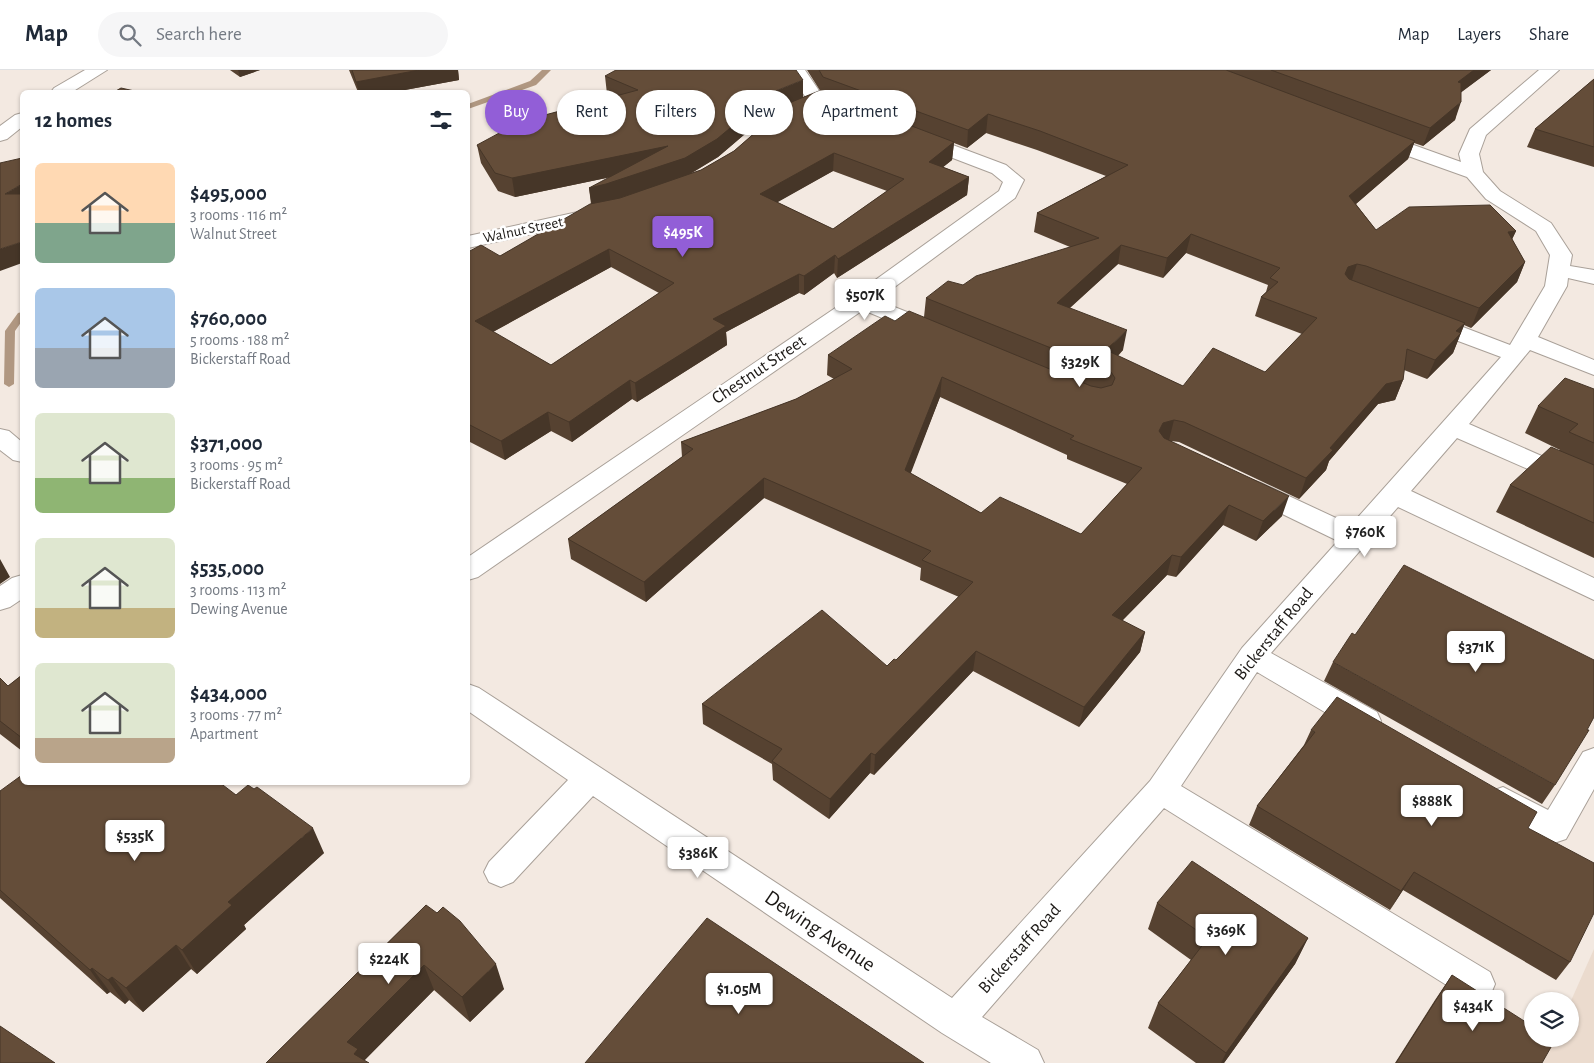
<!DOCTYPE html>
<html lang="en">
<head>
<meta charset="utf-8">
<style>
	:root { --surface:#fff; --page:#f6f6f7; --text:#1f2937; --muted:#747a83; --line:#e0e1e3; --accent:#925ed7 }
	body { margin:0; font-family:"Alegreya Sans",sans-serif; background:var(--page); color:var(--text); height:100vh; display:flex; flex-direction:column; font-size:19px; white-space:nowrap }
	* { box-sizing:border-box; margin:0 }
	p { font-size:16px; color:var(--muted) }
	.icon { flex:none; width:28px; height:28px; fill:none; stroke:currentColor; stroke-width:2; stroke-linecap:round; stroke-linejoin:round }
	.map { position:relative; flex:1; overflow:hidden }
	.sheet { position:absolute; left:20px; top:20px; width:450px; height:695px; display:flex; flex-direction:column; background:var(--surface); border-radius:8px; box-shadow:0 1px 4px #0004 }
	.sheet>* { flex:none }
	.banner { position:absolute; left:485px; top:20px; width:475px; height:45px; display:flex; gap:10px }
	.controls { position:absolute; left:1524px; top:922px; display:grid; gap:10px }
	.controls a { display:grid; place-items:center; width:55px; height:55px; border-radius:50%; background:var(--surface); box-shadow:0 1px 4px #0004; font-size:25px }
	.price { position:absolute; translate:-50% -42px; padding:0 11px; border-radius:5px; background:#fff; color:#222; font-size:16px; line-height:32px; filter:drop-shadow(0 1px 2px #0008) }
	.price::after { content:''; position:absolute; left:50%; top:30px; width:15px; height:11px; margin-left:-8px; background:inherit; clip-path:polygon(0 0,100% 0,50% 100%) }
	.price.selected { background:var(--accent); color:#fff }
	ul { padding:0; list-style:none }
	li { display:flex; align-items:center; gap:15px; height:125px; padding:0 15px }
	li span { display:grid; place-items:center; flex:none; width:140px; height:100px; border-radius:8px; color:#555 }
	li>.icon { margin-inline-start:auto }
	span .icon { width:60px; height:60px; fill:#fffc; stroke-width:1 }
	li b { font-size:21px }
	h2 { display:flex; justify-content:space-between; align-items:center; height:60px; padding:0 15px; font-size:21px }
	.pill { padding:0 18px; border-radius:22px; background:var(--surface); box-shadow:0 1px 4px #0004; font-size:18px; line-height:45px }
	.pill.selected { background:var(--accent); color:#fff }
	header { display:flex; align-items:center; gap:30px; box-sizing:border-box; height:70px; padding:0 25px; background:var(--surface); border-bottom:1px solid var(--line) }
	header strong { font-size:24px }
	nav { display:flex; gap:28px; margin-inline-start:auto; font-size:18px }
	.search { width:350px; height:45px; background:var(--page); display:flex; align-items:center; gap:12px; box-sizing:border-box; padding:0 18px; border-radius:28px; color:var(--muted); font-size:19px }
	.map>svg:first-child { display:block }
	.built { fill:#ebdbce }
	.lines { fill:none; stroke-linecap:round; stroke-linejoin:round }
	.stream { fill:#b09781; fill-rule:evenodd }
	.minor-casing { stroke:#a9a098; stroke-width:2 }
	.minor { fill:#fff; fill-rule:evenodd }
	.wall { fill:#564231; fill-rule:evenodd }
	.shaded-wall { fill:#463628 }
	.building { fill:#644d39; stroke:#463628; fill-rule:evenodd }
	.labels { text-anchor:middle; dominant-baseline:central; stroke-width:5; stroke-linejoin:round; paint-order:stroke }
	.far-street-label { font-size:15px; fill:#1c1916; stroke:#fff }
	.street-label { font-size:18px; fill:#1c1916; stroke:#fff }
	.near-street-label { font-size:21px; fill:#1c1916; stroke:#fff }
</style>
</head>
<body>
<header>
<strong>Map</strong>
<div class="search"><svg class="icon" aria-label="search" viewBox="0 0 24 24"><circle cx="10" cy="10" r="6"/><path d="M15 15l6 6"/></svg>Search here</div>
<nav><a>Map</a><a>Layers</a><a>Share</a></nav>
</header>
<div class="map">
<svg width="1594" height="993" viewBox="0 0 1594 993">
	<rect width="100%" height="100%" fill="#f3e9e1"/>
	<!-- built -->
	<path class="built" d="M1594,879V993H1543L1554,969H1570V933Z"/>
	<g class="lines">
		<!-- stream -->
		<path class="stream" d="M542,0H551L536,15L468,39V34L530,11Z
			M22,242V251L15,261L14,314L9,317L4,314L5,261L18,243Z"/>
		<!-- minor casing -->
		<g class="minor-casing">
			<path id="minor" d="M85,0H107L72,22H51L54,18Z
				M787,0H805L826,31L823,35H811Z
				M1539,0H1559L1486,65L1479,84L1483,102L1500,121L1551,153L1572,185L1570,196L1594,200V214L1568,208L1567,216L1538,267L1594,290V305L1530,280L1469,354L1594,409V428L1457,368L1411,421L1594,508V530L1398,437L1271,583L1377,642L1381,651L1377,660L1366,663L1355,660L1257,602L1181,716L1490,902L1495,914L1490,926L1477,931L1464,926L1164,738L982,947L1038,980L1044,993H991L942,963L593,726L513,812L501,817L489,812L484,802L489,792L568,710L468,641V614L479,618L952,928L1150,711L1242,578L1338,471L1243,425L1239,419L1243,413L1252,410L1261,413L1351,455L1501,287L1418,256L1415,251L1418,246L1426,244L1434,246L1510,275L1545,216L1550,185L1536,161L1486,129L1467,107L1369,72L1367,68L1369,64H1383L1461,92L1459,84L1470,59Z
				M22,43V57L7,69L0,71V56L15,45Z
				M918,62L1006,95L1024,110L1015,128L877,230L942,256L945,261L942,266L934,268L926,266L863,240L478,507L468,510V487L853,226L999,121L1003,112L992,103L911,72L909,68L911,64Z
				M596,138L603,140L606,144L603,148L468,178V166Z
				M0,359L9,361L22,372V392L13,390L0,380Z
				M22,505V529L10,537L0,540V516L12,508Z
				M1594,678V719L1566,769L1554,773L1542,769L1492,739L1487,730L1492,721L1503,717L1548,740L1583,682Z"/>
		</g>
		<!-- minor -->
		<use href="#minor" class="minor"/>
	</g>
	<!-- wall -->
	<path class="wall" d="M230,0H260L240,7Z
		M349,0H458L459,10L394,22H358Z
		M807,0H1491L1461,22L1455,50L1423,76L1414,73L1408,89L1356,134L1376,160L1516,161L1512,169L1525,192L1517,212L1471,258L1464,255L1453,283L1427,309L1404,300L1403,310L1395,330L1378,334L1329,391L1326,400L1299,429L1179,372L1171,371L1282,446L1256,471L1223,455L1176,507L1167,505L1122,551L1145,562L1140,582L1079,657L973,601L874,705L870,703L829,749L773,710L772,694L703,654L702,634L887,596L896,590L959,527L920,510L921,498L764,428L646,532L571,489L568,469L682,387L681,372L796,329L834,309L827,305L828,285L895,251L924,247L926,228L1070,177L1034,162L1037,143L1106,106L1037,80L986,63L967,78L954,73L952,90L943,97L969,107L967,125L837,208L834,203L804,225L799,223L726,262L727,275L637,332L632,329L572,372L551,361L505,390L468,371V182L500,186L591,134L589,118L611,107L515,127L498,121L481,93L477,75L531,54L530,49L614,27L607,24L605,6L803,27L821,22ZM789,34L734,81L701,100L692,103L718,87L773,40ZM833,101L887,121L833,159L777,132ZM1186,183L1268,215L1266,222L1261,227L1255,246L1302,264L1265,302L1183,316L1118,286L1123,280L1070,238L1118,194L1163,208ZM611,197L659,223L551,295L493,262ZM940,327L1067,385V389L1127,414L1081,464L981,443L910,403Z
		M1594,9V97L1527,77L1535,59Z
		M1594,319V488L1496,442L1510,415L1560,380L1525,363L1538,336Z
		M1333,592L1555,715L1542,734L1324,611Z
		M22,605V681L0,664V608L8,616Z
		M1311,660L1528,758L1570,892L1556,910L1403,820L1390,840L1249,755L1257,736L1304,675Z
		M0,721L236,725L324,783L244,855L246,859L197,904L191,899L143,942L129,930L125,934L110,922L107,924L0,828Z
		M1157,833L1308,868L1295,894L1224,993H1196L1148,958L1158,933L1191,890L1148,859Z
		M426,835L504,919L470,952L434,920L364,990L266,993Z
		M1452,905L1542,993H1395L1435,930Z"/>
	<!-- shaded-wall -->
	<path class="shaded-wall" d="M238,0H260L240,7Z
		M419,0H458L459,10L394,22H359L356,12Z
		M1474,0H1491L1451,30L1458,12Z
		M803,10V28L773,40L718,87L686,106L592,137L589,118L659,97L515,127L512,108L773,22Z
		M1461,32L1455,50L1423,76L1430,58Z
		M988,44L986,63L967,78L968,60Z
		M1415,71L1408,89L1343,145L1349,126Z
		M954,72L952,90L927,110L929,92Z
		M834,83L833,101L760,142V124Z
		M969,107L967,125L837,208L838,189Z
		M22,114V137L5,124Z
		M1516,161L1507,180L1508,162Z
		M1191,164L1186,183L1163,208L1167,188Z
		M22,172V193L0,201V179Z
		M1121,175L1118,194L1054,252L1057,233Z
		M609,179L611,197L478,270L475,251Z
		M835,185L834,203L804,225V206Z
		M1525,192L1517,212L1471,258L1479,238Z
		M1357,194L1351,213L1345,204L1348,197Z
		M799,204V223L726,262L727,275L637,332L635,313L713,249Z
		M1465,253L1453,283L1427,309L1435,290L1456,261Z
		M1127,260L1123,280L1103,299L1106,280Z
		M942,307L940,327L904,421L905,400Z
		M630,310L632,329L572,372L569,352Z
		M1403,310L1395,330L1378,334L1329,391L1326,400L1299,429L1306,408L1330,378L1386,314Z
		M548,342L551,361L505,390L501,371Z
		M1174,350L1169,370L1154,381L1159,361L1163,353Z
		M764,408V428L646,532L644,512Z
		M1289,426L1282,446L1256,471L1263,451Z
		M1229,435L1223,455L1176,507L1181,487Z
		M1172,485L1167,505L1107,566L1112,545Z
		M0,489L10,507L0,514Z
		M1145,562L1140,582L1079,657L1084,637Z
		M976,581L973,601L874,705L875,685Z
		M871,683L870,703L829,749L830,729Z
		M313,758L324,783L244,855L246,859L197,904L182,880L228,832Z
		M1414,802L1403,820L1390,840L1401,821Z
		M1308,868L1295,894L1224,993H1221L1226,983Z
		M176,875L191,899L143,942L126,918Z
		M496,894L504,919L470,952L462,927Z
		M424,895L434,920L364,991L358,993L347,972Z
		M92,898L110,922L107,924L90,900Z
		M112,907L129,930L125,934L108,910Z"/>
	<!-- building -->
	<path class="building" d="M352,0H419L356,12Z
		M616,0H796L803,10L773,22L717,69L685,88L606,114L589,118L668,76L512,108L495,103L477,75L503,61L535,53L530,49L638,20L605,6Z
		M819,0H1226L1415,71L1349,126L1376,160L1409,137L1490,135L1516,161L1508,162L1525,192L1479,238L1366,196L1357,194L1348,197L1345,204L1349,209L1465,253L1456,261L1461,263L1435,290L1407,279L1403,310L1386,314L1330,378L1333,380L1306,408L1184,352L1174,350L1163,353L1159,361L1164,368L1289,426L1263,451L1229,435L1181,487L1172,485L1112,545L1145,562L1084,637L976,581L875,685L871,683L830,729L772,691L782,679L702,634L822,540L887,596L894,589L896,590L973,512L922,490L931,481L764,408L644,512L568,469L693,379L681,372L796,329L852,299L828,285L885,246L895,251L909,241L1091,316L1101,318L1112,315L1115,308L1111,302L926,228L948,211L963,215L976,206L1099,168L1037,143L1128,95L1040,61L988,44L968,60L823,7ZM1191,164L1280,198L1270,208L1278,212L1261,227L1317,248L1265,302L1213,278L1183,316L1106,280L1127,260L1057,233L1121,175L1167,188ZM942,307L1074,366L1070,369L1142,398L1081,464L1000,427L981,443L905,400Z
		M1271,0H1474L1458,12L1461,13V32L1430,58Z
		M1594,9V77L1535,59Z
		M121,18L139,22H114Z
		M819,21L954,72L929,92L969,107L838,189L835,185L804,206L799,204L713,249L726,256L635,313L630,310L569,352L548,342L501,371L468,354V182L481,175L500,186L590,134L620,128L701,100L734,81L789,33ZM834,83L904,109L833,159L760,124ZM609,179L674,213L551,295L475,251Z
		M22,88V114L5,124H22V172L0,179V93Z
		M1565,308L1594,319V373L1569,362L1578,354L1538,336Z
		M1551,377L1594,395V453L1510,415Z
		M1404,495L1594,590V647L1587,660H1589L1555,715L1333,592L1352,563L1355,565Z
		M22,605V668L0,651V608L8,616Z
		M1337,627L1537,742L1528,758L1594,793V843L1570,892L1414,802L1401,821L1257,736L1315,662L1311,660Z
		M22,705V712H219L236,725L248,715L254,719L257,717L313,758L228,832L232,835L182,880L176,875L126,918L112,907L108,910L92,898L90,900L0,820V721Z
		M1192,791L1308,868L1226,983L1158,933L1208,868L1157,833Z
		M426,835L437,843L443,837L460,851L496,894L462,927L424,895L347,972L358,979L354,984L369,993H266Z
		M707,848L924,993H585Z
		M1452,905L1532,956V969H1553L1555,970L1542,993H1396Z
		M0,956L55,993H0Z"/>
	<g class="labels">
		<!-- far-street labels -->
		<g class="far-street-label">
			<text transform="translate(523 160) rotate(-12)">Walnut Street</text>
		</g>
		<!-- street labels -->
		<g class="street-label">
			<text transform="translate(759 300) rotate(-34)">Chestnut Street</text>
			<text transform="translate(1274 564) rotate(-51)">Bickerstaff Road</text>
			<text transform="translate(1020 879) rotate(-48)">Bickerstaff Road</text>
		</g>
		<!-- near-street labels -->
		<g class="near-street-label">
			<text transform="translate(820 861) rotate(34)">Dewing Avenue</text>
		</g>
	</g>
</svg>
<div class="controls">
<a><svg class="icon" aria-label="layers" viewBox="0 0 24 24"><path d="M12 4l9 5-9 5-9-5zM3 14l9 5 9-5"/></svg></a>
</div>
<b class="price selected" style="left:683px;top:188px">$495K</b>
<b class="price" style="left:865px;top:251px">$507K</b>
<b class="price" style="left:1080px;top:318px">$329K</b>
<b class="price" style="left:1365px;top:488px">$760K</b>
<b class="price" style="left:1476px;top:603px">$371K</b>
<b class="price" style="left:1432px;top:757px">$888K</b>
<b class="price" style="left:135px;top:792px">$535K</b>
<b class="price" style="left:698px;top:809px">$386K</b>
<b class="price" style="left:1226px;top:886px">$369K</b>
<b class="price" style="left:389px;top:915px">$224K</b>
<b class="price" style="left:739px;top:945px">$1.05M</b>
<b class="price" style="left:1473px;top:962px">$434K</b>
<div class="banner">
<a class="pill selected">Buy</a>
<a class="pill">Rent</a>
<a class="pill">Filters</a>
<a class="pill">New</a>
<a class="pill">Apartment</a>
</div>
<section class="sheet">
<h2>12 homes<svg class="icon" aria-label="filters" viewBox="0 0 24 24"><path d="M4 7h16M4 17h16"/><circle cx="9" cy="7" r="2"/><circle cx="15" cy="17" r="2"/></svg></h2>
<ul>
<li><span style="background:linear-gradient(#ffd9b3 60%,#7fa58c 0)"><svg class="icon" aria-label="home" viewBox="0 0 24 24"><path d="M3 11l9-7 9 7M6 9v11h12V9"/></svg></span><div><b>$495,000</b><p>3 rooms · 116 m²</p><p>Walnut Street</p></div></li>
<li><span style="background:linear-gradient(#a9c7e8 60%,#9aa5b1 0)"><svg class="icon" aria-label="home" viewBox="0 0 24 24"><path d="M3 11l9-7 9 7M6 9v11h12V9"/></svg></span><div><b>$760,000</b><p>5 rooms · 188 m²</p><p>Bickerstaff Road</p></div></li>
<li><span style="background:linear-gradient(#dfe7d0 65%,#8fb573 0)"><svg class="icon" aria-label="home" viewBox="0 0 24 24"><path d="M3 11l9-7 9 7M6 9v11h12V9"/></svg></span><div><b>$371,000</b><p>3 rooms · 95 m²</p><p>Bickerstaff Road</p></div></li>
<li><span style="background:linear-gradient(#dfe7d0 70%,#c2b280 0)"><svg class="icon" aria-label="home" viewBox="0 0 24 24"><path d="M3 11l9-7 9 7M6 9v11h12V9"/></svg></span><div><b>$535,000</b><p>3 rooms · 113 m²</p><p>Dewing Avenue</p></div></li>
<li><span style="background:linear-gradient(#dfe7d0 75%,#b9a48a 0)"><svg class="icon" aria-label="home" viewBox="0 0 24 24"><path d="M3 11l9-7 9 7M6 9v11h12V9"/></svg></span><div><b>$434,000</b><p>3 rooms · 77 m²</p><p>Apartment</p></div></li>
</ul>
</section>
</div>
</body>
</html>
